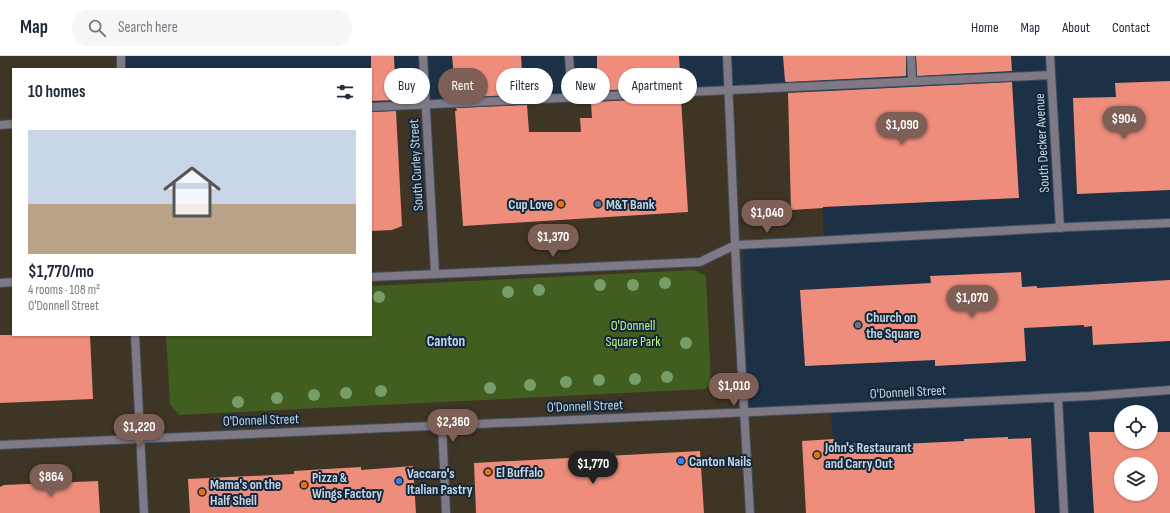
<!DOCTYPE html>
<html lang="en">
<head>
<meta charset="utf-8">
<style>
	:root { --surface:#fff; --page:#f6f6f7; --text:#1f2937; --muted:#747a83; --line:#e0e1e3; --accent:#7d5f56 }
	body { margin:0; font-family:"Sofia Sans Condensed",sans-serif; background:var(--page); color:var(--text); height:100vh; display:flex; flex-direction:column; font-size:15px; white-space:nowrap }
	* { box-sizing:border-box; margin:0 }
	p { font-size:13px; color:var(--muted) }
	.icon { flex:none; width:22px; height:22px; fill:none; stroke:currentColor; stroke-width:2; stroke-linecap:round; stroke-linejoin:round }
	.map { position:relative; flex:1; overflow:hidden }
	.details { position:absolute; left:12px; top:12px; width:360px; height:268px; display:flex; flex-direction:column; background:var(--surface); border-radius:0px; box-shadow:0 1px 3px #0004 }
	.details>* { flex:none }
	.hud { position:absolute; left:384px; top:12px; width:380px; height:36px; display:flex; gap:8px }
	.buttons { position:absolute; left:1114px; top:349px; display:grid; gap:8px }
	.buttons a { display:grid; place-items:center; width:44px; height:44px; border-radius:50%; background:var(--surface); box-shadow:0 1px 3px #0004; font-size:20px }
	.price { position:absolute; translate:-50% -34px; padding:0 9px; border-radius:14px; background:var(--accent); color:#fff; font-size:13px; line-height:26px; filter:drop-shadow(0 1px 2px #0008) }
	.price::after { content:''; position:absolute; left:50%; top:24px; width:12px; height:9px; margin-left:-6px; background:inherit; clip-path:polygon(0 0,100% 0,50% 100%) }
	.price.active { background:#222; color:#fff }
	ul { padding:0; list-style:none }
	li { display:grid; align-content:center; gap:8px; height:212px; padding:0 16px }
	li span { display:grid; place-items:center; height:124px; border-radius:0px; color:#555 }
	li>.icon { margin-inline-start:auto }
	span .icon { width:72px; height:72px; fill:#fffc; stroke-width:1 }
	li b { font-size:17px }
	h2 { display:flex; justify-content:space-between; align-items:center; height:48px; padding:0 16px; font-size:17px }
	.chip { padding:0 14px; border-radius:18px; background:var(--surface); box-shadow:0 1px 3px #0004; font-size:14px; line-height:36px }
	.chip.active { background:var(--accent); color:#fff }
	header { display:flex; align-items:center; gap:24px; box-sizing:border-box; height:56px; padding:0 20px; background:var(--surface); border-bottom:1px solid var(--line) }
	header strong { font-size:19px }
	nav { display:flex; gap:22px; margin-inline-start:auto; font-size:14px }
	.search { width:280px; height:36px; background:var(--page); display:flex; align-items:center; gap:10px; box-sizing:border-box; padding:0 14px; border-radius:22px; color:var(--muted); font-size:15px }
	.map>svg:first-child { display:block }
	.commercial { fill:#3f3525 }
	.green { fill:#425d20 }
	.building { fill:#ee8d7c; fill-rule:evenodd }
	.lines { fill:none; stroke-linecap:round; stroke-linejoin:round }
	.service-casing { stroke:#3b4e61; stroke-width:10 }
	.minor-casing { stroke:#3b4e61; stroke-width:10 }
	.tertiary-casing { stroke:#3b4e61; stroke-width:10 }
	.service { stroke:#7f7885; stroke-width:8 }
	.minor { stroke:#7f7885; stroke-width:8 }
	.tertiary { stroke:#7f7885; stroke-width:8 }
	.tree { fill:#779d69 }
	.food-dot { fill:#e8710a; stroke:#12273a; stroke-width:1.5 }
	.service-dot { fill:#5c6f8a; stroke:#12273a; stroke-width:1.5 }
	.worship-dot { fill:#6b7280; stroke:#12273a; stroke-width:1.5 }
	.shop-dot { fill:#3f7fe0; stroke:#12273a; stroke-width:1.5 }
	.labels { text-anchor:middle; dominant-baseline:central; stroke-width:4; stroke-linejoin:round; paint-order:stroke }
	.street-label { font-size:14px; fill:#c6d3e0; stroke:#12273a }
	.poi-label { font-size:14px; font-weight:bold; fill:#c6d3e0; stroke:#12273a; text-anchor:start }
	.park-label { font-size:14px; fill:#c2f686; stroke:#12273a }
	.neighbourhood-label { font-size:15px; font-weight:bold; fill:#bcd6f0; stroke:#12273a }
</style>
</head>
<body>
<header>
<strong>Map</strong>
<div class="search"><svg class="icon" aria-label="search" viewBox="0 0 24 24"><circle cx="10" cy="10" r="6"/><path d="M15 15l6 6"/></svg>Search here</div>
<nav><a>Home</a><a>Map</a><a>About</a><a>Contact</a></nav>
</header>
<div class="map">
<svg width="1170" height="457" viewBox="0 0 1170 457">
	<rect width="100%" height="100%" fill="#1c3145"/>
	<!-- commercial -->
	<path class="commercial" d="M0,0H120V13H13V279H371V50L817,29L824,189L743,193L748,360L831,354L837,457H0Z"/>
	<!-- green -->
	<path class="green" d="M694,214L706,220L711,329L705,333L179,359L170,348L166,279H371V230Z"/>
	<!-- building -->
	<path class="building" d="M371,0H394L396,44L371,45Z
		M452,0H521L522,14L525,13L527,38L456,42Z
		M597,0H679L681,31L591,35L590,13H597Z
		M783,0H906V20L787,26L785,25Z
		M916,0H1011L1012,15L917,20Z
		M1170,25V134L1077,138L1073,42L1116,41L1115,27Z
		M1012,26L1019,142L823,151V152L791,154L788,37Z
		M681,42L688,156L463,170L455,55H457L456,52L527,49L529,76H581L580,62H592L591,46Z
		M396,55L402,170L392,174L371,175V56Z
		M1021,216L1022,231L1037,230V232L1170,224V285L1093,289L1092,270L1084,271V269L1024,272L1026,305L935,310V304L805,310L800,234L931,227L930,220Z
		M0,279H90L93,343L0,347Z
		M1089,376H1121V386H1151V376H1170V457H1094ZM1121,408H1151V438H1121Z
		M1008,381V383L1031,382L1035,457H806L802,385L834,383V389L859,387V390L964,385V383Z
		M700,395L704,457H476L474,407Z
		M413,410L416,457H190L188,423L294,418V415L361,411V414Z
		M98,425L100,457H0V431L4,429Z"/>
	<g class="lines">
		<!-- service casing -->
		<g class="service-casing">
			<path id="service" d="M569,0L572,42
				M911,0L912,25
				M371,51L1051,19
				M0,69L13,68"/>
		</g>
		<!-- minor casing -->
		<g class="minor-casing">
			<path id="minor" d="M423,0L435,217
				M727,0L737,233L750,457
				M1050,0L1060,172
				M1058,342L1064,457
				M442,369L446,457"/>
		</g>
		<!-- tertiary casing -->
		<g class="tertiary-casing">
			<path id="tertiary" d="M121,0V13
				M371,221L700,206L735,189L799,186L1070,171L1170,167
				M0,227L13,226
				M135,279L144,457
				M0,389L796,354L1090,340L1170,334"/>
		</g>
		<!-- service -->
		<use href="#service" class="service"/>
		<!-- minor -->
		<use href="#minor" class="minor"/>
		<!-- tertiary -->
		<use href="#tertiary" class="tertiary"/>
	</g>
	<!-- trees -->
	<g class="tree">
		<circle cx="665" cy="227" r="6"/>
		<circle cx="600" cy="229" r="6"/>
		<circle cx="633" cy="229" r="6"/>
		<circle cx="539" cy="234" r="6"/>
		<circle cx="508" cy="236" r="6"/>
		<circle cx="379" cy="241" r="6"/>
		<circle cx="686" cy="287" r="6"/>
		<circle cx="667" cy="321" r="6"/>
		<circle cx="635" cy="323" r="6"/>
		<circle cx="599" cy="324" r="6"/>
		<circle cx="566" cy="326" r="6"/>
		<circle cx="530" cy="329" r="6"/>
		<circle cx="490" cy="332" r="6"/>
		<circle cx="381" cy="335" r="6"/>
		<circle cx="346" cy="337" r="6"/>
		<circle cx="314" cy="339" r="6"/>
		<circle cx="277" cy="342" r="6"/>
		<circle cx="238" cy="346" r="6"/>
	</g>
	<!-- markers -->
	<g class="food-dot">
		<circle cx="561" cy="148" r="4"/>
		<circle cx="817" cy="399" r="4"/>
		<circle cx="488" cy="416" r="4"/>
		<circle cx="304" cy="429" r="4"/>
		<circle cx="202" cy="436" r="4"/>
	</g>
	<circle class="service-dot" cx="598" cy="148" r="4"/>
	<circle class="worship-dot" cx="858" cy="269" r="4"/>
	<g class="shop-dot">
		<circle cx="681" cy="405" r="4"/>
		<circle cx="399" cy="425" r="4"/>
	</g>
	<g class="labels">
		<!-- street labels -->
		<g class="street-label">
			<text transform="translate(1042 87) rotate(-93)">South Decker Avenue</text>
			<text transform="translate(416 109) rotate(-93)">South Curley Street</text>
			<text transform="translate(908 336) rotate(-3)">O'Donnell Street</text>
			<text transform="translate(585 350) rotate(-2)">O'Donnell Street</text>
			<text transform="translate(261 364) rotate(-2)">O'Donnell Street</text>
		</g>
		<!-- poi labels -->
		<g class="poi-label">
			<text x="553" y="148" text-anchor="end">Cup Love</text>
			<text x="606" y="148">M&amp;T Bank</text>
			<text x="866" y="261">Church on<tspan x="866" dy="16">the Square</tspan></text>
			<text x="825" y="391">John's Restaurant<tspan x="825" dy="16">and Carry Out</tspan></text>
			<text x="689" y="405">Canton Nails</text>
			<text x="496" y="416">El Buffalo</text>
			<text x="407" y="417">Vaccaro's<tspan x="407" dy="16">Italian Pastry</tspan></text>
			<text x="312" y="421">Pizza &amp;<tspan x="312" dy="16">Wings Factory</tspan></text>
			<text x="210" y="428">Mama's on the<tspan x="210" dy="16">Half Shell</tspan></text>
		</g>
		<!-- park labels -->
		<g class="park-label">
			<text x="633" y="269">O'Donnell<tspan x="633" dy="16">Square Park</tspan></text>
		</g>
		<!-- neighbourhood labels -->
		<g class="neighbourhood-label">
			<text x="446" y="285">Canton</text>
		</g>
	</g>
</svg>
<div class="buttons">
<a><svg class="icon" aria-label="locate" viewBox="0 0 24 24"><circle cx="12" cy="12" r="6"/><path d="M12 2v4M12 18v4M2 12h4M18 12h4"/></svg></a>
<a><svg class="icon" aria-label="layers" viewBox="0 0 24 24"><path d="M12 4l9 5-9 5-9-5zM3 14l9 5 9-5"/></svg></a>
</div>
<b class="price" style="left:1124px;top:84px">$904</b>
<b class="price" style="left:902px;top:90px">$1,090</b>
<b class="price" style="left:767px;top:178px">$1,040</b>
<b class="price" style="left:553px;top:202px">$1,370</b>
<b class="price" style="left:972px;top:263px">$1,070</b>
<b class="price" style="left:734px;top:351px">$1,010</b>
<b class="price" style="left:453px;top:387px">$2,360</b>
<b class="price" style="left:139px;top:392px">$1,220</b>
<b class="price active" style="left:593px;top:429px">$1,770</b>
<b class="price" style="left:51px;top:442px">$864</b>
<div class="hud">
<a class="chip">Buy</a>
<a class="chip active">Rent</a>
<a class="chip">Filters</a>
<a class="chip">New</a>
<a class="chip">Apartment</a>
</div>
<section class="details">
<h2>10 homes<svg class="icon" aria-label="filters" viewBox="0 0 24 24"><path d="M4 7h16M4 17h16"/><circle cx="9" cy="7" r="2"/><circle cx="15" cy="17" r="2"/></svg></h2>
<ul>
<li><span style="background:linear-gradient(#c9d6e8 60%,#b9a48a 0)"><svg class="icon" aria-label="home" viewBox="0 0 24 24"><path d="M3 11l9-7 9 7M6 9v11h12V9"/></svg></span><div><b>$1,770/mo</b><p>4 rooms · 108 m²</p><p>O'Donnell Street</p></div></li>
</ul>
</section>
</div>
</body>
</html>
